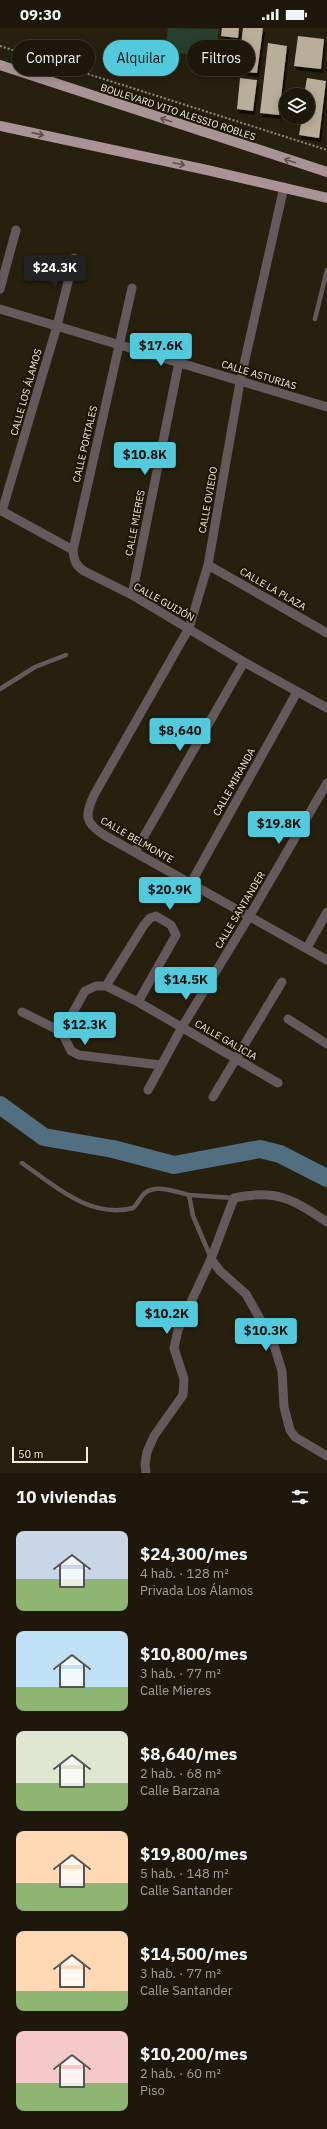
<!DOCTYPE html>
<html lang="es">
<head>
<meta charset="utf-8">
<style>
	:root { --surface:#1d180b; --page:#252114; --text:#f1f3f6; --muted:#a0a09d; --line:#3b372c; --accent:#53cadc }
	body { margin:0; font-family:"IBM Plex Sans",sans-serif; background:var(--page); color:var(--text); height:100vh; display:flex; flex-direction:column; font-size:15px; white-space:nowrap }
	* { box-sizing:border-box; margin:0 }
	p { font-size:13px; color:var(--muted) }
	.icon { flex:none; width:22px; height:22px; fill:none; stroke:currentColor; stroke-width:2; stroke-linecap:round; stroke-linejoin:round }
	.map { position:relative; height:1445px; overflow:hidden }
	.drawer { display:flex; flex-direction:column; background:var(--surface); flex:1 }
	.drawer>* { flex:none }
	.banner { position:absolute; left:12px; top:12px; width:303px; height:36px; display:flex; gap:8px }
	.tools { position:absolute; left:279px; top:60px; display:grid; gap:8px }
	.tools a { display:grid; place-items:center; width:36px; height:36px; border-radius:50%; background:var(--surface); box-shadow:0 2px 10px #0003,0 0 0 1px var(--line); font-size:20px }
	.scale { position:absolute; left:12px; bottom:10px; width:76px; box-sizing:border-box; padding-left:4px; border:2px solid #f2ede2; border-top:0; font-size:11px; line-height:14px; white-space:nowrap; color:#f2ede2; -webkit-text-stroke:3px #1e1606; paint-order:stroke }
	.price { position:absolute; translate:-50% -34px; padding:0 9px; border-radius:4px; background:var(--accent); color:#111; font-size:13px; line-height:26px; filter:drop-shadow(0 1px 2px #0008) }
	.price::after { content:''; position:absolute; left:50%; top:24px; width:12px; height:9px; margin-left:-6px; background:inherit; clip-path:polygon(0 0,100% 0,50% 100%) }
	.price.current { background:#222; color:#fff }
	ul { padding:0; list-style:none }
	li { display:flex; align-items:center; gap:12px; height:100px; padding:0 16px }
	li span { display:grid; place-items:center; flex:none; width:112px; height:80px; border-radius:8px; color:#555 }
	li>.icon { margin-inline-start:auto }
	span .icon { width:48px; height:48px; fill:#fffc; stroke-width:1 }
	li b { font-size:17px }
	h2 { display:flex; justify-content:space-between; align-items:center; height:48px; padding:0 16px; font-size:17px }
	.pill { padding:0 14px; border-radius:18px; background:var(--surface); box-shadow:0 2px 10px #0003,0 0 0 1px var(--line); font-size:14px; line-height:36px }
	.pill.current { background:var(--accent); color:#111 }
	.status { display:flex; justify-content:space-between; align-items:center; height:28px; padding:0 20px; background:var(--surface); direction:ltr }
	.status svg { height:11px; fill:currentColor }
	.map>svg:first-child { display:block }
	.green { fill:#27402d }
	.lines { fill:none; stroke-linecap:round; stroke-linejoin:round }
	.river { stroke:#526f82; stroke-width:18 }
	.building { fill:#b8ae9a; filter:url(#shadow) }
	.path { stroke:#928c7e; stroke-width:2; stroke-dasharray:2 2; stroke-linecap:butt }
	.service { stroke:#655a5b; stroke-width:4.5 }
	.minor { stroke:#655a5b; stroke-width:9 }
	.primary { stroke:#a99396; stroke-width:10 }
	.oneway { stroke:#5d4e47 }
	.labels { text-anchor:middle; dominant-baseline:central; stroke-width:4; stroke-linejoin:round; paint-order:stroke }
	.street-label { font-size:10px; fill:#f2ede2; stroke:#1e1606 }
</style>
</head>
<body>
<div class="status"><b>09:30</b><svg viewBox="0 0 49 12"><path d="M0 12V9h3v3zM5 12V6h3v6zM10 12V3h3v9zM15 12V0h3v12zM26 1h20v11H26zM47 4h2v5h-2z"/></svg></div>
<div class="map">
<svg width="327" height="1445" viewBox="0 0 327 1445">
	<defs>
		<filter id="shadow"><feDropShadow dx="2" dy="4" stdDeviation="0" flood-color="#0009"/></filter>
	</defs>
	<rect width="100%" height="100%" fill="#27200f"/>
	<!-- green -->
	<path class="green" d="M168,0L219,1L215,30L165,23Z"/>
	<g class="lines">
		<!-- river -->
		<path class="river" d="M0,1077L44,1109L113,1121L174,1137L260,1121L280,1126L327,1150"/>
	</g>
	<!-- building -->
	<path class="building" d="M222,0H239L238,10L221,8Z
		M243,0H263L257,45L238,43Z
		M298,8L324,11L321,41L294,38Z
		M268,15L287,18L279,87L260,85Z
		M240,50L257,52L253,83L237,81Z
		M307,50L326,53L319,110L299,107L302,89H308V67H304Z"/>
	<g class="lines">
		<!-- path -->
		<path class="path" d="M0,18L327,122"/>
		<!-- service -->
		<path class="service" d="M315,291L327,242
			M0,661L35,639L66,627
			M22,1135C55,1158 90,1191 133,1180C138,1176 140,1169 145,1165C156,1156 177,1164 189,1167L193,1188L211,1230
			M189,1167L234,1170"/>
		<!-- minor -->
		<path class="minor" d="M284,159L240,354L208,537L189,600L94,767C85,788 84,794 104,807L327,932
			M0,261L16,202
			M0,281L327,379
			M0,482L73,522C74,532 75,537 84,543L132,567L244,634L327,680
			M2,483L57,298L74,230
			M73,522L132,260
			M208,537L327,605
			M132,567L179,334
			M135,824L244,634
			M191,855L297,664
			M307,920L327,884
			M106,958L144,897L150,890L156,888L171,897L176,907L138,974
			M22,984L62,1004L71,1023L79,1027L160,1037
			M288,991L327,1016
			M62,1004L85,963L96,958H106L138,974L278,1055
			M148,1062L182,999L249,889L327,755
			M213,1069L282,954
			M211,1231L220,1243L246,1266L273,1314L282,1343L284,1379L290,1402L295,1409L327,1428
			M146,1445L145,1436L147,1424L154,1408L183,1367L184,1351L174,1320L178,1302L211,1231L234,1170C276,1161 293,1171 327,1194"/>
		<!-- primary -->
		<path class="primary" d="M0,37L327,144
			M0,98L207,142L327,170"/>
	</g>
	<!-- one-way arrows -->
	<defs><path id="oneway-shaft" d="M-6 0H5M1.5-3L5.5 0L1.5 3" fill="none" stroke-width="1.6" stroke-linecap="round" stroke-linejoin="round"/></defs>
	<g class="oneway">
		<use href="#oneway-shaft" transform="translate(166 92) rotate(-162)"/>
		<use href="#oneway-shaft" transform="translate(38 106) rotate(13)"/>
		<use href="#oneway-shaft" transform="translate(290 133) rotate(-162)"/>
		<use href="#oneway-shaft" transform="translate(179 136) rotate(12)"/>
	</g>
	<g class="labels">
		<!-- street labels -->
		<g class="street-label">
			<text transform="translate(178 84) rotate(18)">BOULEVARD VITO ALESSIO ROBLES</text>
			<text transform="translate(259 347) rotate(17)">CALLE ASTURIAS</text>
			<text transform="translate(26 364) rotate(-74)">CALLE LOS ÁLAMOS</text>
			<text transform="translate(85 416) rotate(-77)">CALLE PORTALES</text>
			<text transform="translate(208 472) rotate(-80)">CALLE OVIEDO</text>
			<text transform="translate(135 495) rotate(-79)">CALLE MIERES</text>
			<text transform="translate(273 561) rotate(30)">CALLE LA PLAZA</text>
			<text transform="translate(164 574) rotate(29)">CALLE GUIJÓN</text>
			<text transform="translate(234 754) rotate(-61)">CALLE MIRANDA</text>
			<text transform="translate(137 812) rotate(30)">CALLE BELMONTE</text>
			<text transform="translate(240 882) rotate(-59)">CALLE SANTANDER</text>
			<text transform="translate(226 1012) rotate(30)">CALLE GALICIA</text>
		</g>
	</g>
</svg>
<div class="tools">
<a><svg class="icon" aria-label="layers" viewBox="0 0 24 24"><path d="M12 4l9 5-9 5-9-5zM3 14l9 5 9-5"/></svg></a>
</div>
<div class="scale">50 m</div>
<b class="price current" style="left:55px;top:261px">$24.3K</b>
<b class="price" style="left:161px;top:339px">$17.6K</b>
<b class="price" style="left:145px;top:448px">$10.8K</b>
<b class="price" style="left:180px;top:724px">$8,640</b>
<b class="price" style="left:279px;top:817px">$19.8K</b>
<b class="price" style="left:170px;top:883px">$20.9K</b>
<b class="price" style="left:186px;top:973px">$14.5K</b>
<b class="price" style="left:85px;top:1018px">$12.3K</b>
<b class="price" style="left:167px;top:1307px">$10.2K</b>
<b class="price" style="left:266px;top:1324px">$10.3K</b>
<div class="banner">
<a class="pill">Comprar</a>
<a class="pill current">Alquilar</a>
<a class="pill">Filtros</a>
</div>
</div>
<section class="drawer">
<h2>10 viviendas<svg class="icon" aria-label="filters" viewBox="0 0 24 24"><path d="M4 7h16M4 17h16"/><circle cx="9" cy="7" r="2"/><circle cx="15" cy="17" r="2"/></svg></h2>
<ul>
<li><span style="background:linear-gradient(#c9d6e8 60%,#8fb573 0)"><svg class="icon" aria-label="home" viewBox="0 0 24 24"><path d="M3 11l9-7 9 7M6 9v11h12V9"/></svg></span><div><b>$24,300/mes</b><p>4 hab. · 128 m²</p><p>Privada Los Álamos</p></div></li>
<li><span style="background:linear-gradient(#bfe0f5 70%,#8fb573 0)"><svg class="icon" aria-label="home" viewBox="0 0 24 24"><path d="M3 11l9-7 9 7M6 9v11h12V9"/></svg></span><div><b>$10,800/mes</b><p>3 hab. · 77 m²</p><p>Calle Mieres</p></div></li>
<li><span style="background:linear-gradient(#dfe7d0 65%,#8fb573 0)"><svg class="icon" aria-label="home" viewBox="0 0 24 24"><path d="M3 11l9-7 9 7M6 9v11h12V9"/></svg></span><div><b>$8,640/mes</b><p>2 hab. · 68 m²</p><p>Calle Barzana</p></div></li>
<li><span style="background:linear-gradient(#ffd9b3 65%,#8fb573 0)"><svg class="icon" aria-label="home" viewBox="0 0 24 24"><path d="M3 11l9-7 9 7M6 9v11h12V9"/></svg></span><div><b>$19,800/mes</b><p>5 hab. · 148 m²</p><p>Calle Santander</p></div></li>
<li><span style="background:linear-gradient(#ffd9b3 75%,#8fb573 0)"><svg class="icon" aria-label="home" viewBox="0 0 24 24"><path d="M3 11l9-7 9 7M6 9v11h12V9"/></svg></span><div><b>$14,500/mes</b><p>3 hab. · 77 m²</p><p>Calle Santander</p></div></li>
<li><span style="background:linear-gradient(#f6c9c9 65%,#8fb573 0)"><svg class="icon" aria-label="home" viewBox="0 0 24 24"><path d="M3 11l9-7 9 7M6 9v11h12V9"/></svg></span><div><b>$10,200/mes</b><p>2 hab. · 60 m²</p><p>Piso</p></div></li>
</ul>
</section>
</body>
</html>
